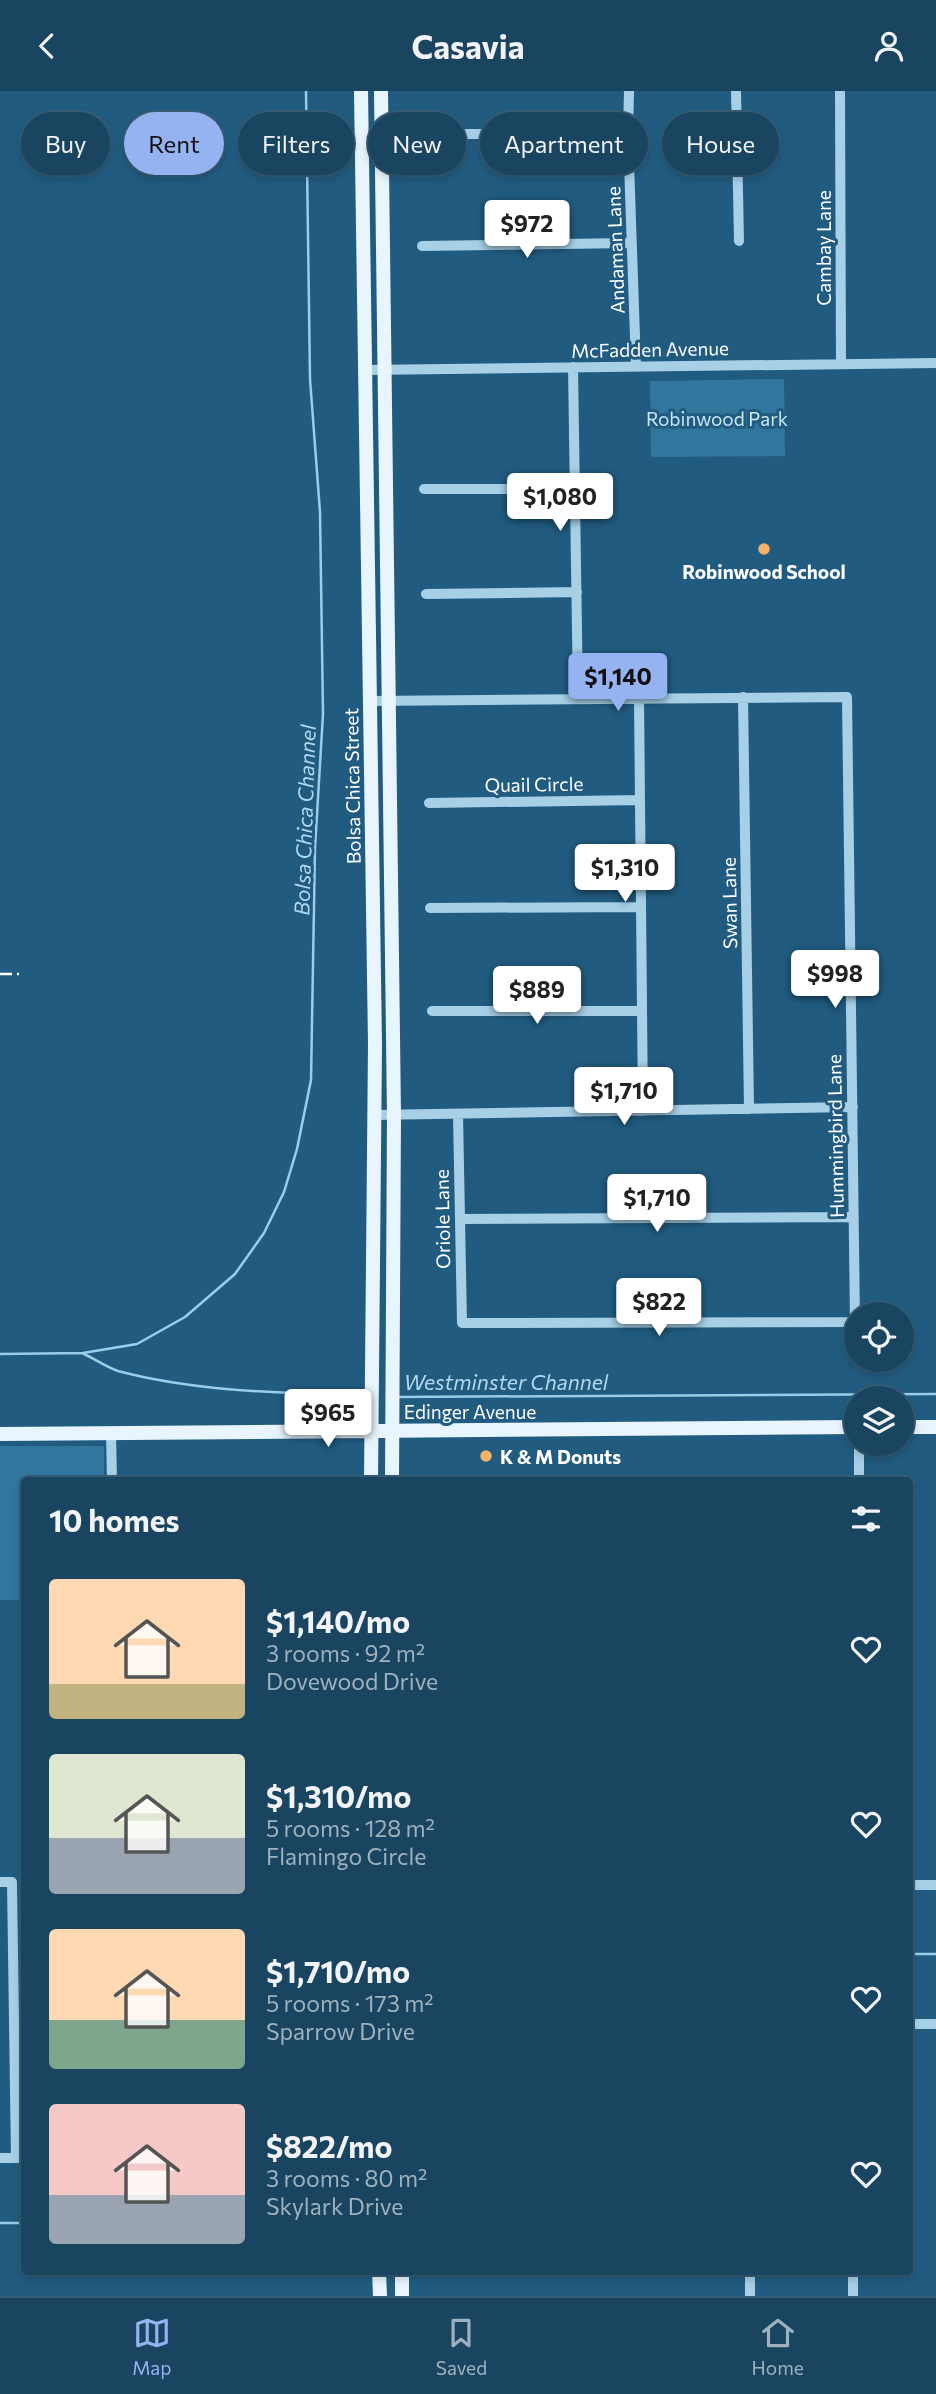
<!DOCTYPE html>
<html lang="en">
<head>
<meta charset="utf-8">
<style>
	:root { --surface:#194560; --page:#264f69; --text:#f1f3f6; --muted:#9fb1bd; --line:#375d75; --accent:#95b2f1 }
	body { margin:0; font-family:Commissioner,sans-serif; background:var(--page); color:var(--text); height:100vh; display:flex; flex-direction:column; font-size:26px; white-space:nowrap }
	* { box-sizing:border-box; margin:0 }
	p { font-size:23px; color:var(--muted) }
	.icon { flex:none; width:38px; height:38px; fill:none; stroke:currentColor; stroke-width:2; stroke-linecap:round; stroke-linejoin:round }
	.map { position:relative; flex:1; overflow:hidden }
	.side { position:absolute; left:21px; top:1386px; width:892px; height:798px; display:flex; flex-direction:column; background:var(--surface); border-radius:7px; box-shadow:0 4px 10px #0003,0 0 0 2px var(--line) }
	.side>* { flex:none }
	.guide { position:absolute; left:21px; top:21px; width:894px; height:63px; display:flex; gap:14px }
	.controls { position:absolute; left:844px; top:1211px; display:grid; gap:14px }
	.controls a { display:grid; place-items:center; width:70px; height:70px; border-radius:50%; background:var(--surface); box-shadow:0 4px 10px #0003,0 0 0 2px var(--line); font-size:35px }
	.price { position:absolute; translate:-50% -60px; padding:0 16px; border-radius:7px; background:#fff; color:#222; font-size:23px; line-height:46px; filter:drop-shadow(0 2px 4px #0008) }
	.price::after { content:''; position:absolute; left:50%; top:42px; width:21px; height:16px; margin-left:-10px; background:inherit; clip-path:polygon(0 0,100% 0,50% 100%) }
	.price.active { background:var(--accent); color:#111 }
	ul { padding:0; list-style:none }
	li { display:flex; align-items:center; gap:21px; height:175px; padding:0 28px }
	li span { display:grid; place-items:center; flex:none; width:196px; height:140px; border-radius:7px; color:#555 }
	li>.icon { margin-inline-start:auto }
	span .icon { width:84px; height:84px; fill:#fffc; stroke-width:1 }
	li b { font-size:30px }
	h2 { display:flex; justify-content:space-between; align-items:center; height:84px; padding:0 28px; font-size:30px }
	.chip { padding:0 24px; border-radius:32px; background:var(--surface); box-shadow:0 4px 10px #0003,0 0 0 2px var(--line); font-size:24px; line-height:63px }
	.chip.active { background:var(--accent); color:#111 }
	header { display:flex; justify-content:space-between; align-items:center; height:91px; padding:0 28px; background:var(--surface); font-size:32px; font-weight:700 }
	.dock { display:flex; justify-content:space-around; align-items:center; height:98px; border-top:2px solid var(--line); background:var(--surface); font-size:19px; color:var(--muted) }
	.dock a { display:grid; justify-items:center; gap:4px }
	.dock .active { color:var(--accent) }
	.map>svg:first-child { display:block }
	.green { fill:#31769c }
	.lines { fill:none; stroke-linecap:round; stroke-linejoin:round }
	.stream { stroke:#9bcde9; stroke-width:2.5 }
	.minor { stroke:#a7d0e7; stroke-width:10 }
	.major { stroke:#e9f5fd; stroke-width:14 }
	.rail { stroke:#fff; stroke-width:2.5; stroke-dasharray:12 5; stroke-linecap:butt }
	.poi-dot { fill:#f4b269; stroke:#215c80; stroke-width:2.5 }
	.labels { text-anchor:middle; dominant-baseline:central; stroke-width:6; stroke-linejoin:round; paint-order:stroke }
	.street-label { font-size:19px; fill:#fff; stroke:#215c80 }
	.park-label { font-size:19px; fill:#cbe6f6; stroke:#215c80 }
	.poi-label { font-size:19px; font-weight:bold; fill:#fff; stroke:#215c80 }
	.water-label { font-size:21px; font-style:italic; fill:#b2d9ef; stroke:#215c80 }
</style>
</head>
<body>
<header><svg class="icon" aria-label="back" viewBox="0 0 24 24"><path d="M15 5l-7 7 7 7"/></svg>Casavia<svg class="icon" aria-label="person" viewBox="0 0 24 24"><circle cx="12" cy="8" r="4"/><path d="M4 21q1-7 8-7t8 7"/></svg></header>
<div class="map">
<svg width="936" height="2205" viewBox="0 0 936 2205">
	<rect width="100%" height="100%" fill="#215c80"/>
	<!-- green -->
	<path class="green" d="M784,288L785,365L651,366L650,290Z
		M0,1355H104V1389L24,1390V1509H0Z"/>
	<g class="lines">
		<!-- stream -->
		<path class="stream" d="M0,1263L83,1262L137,1253L185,1226L235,1183L264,1142L284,1101L297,1058L311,989L315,757L323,623L320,421L310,288L306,0
			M84,1263C95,1268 106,1276 118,1280C197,1301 285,1302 366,1305
			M397,1306L936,1303
			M910,1863H936
			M0,2132H24"/>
		<!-- minor -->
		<path class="minor" d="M629,0L628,43L636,275
			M736,0L739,150
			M840,0L841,273
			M419,43H628
			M422,155L631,152
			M573,276L578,607
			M364,279L936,272
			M424,398H575
			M426,503L577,501
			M743,606L749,1018
			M639,607L643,1020
			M370,610L847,606L855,1231L462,1232L458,1023
			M429,712L640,709
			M430,817L641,816
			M432,920H642
			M374,1024L853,1016
			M460,1128L854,1126
			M111,1342L112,1390
			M859,1353V1390
			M0,1791H12L16,2067
			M910,1794H936
			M910,1933H936
			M0,2067H24
			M750,2180V2205
			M853,2180V2205"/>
		<!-- major -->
		<path class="major" d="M361,0L375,953L371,1390
			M381,0L394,1024L392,1390
			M901,1336H936
			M0,1343L856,1336
			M379,2180L380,2205
			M402,2180V2205"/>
		<!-- rail -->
		<path class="rail" d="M0,883H19"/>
	</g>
	<!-- markers -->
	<g class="poi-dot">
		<circle cx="764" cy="458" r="7"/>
		<circle cx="486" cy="1365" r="7"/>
	</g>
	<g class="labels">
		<!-- street labels -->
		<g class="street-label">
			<text transform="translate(823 157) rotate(-90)">Cambay Lane</text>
			<text transform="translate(615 159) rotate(-92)">Andaman Lane</text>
			<text transform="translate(650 258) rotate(-1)">McFadden Avenue</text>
			<text transform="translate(534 693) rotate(-1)">Quail Circle</text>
			<text transform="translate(352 695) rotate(-91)">Bolsa Chica Street</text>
			<text transform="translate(729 812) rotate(-91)">Swan Lane</text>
			<text transform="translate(835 1045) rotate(-91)">Hummingbird Lane</text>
			<text transform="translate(442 1128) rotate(-91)">Oriole Lane</text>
			<text x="470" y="1320">Edinger Avenue</text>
		</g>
		<!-- park labels -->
		<g class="park-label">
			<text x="717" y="327">Robinwood Park</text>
		</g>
		<!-- poi labels -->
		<g class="poi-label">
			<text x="764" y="480">Robinwood School</text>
			<text x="500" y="1365" text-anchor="start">K &amp; M Donuts</text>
		</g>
		<!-- water labels -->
		<g class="water-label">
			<text transform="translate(304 729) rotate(-88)">Bolsa Chica Channel</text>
			<text x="506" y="1290">Westminster Channel</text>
		</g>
	</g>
</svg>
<div class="controls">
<a><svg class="icon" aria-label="locate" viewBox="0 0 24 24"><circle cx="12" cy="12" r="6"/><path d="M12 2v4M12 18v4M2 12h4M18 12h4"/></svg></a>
<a><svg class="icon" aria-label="layers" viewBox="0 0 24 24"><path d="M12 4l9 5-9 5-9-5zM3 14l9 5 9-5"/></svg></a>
</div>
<b class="price" style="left:527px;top:169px">$972</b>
<b class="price" style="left:560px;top:442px">$1,080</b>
<b class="price active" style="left:618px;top:622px">$1,140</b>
<b class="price" style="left:625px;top:813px">$1,310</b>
<b class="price" style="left:835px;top:919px">$998</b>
<b class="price" style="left:537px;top:935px">$889</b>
<b class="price" style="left:624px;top:1036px">$1,710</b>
<b class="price" style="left:657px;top:1143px">$1,710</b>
<b class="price" style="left:659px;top:1247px">$822</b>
<b class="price" style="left:328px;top:1358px">$965</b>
<div class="guide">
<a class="chip">Buy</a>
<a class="chip active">Rent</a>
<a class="chip">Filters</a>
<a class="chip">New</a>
<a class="chip">Apartment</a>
<a class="chip">House</a>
</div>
<section class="side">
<h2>10 homes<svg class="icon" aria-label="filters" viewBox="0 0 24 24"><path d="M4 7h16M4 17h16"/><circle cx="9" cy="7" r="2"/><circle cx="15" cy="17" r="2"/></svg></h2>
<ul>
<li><span style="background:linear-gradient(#ffd9b3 75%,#c2b280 0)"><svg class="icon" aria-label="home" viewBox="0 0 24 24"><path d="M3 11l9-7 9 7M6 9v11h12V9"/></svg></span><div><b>$1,140/mo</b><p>3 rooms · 92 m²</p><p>Dovewood Drive</p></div><svg class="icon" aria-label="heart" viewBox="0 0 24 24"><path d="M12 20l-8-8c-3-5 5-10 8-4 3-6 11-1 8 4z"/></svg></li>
<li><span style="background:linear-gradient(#dfe7d0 60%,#9aa5b1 0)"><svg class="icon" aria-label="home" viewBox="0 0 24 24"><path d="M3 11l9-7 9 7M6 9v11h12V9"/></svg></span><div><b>$1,310/mo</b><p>5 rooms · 128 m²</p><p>Flamingo Circle</p></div><svg class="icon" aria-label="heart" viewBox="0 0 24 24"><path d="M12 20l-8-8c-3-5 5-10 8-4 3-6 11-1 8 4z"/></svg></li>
<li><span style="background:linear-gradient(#ffd9b3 65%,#7fa58c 0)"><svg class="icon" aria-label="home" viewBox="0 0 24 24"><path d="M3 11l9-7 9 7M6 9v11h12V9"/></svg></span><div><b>$1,710/mo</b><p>5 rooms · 173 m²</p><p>Sparrow Drive</p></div><svg class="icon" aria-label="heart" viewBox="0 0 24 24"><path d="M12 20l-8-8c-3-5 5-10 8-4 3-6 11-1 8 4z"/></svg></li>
<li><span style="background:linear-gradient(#f6c9c9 65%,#9aa5b1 0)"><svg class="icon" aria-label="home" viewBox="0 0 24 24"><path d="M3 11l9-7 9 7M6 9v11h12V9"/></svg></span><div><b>$822/mo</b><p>3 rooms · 80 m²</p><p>Skylark Drive</p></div><svg class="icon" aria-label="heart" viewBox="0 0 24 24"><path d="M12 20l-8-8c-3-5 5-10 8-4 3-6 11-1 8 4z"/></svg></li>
</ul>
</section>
</div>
<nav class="dock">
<a class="active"><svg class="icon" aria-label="map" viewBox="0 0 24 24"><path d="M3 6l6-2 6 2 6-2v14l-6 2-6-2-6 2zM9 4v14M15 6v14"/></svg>Map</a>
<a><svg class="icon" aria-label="saved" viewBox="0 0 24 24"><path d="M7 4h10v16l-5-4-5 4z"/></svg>Saved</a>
<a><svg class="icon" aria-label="home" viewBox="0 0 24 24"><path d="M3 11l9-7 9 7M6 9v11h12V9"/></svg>Home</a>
</nav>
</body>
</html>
